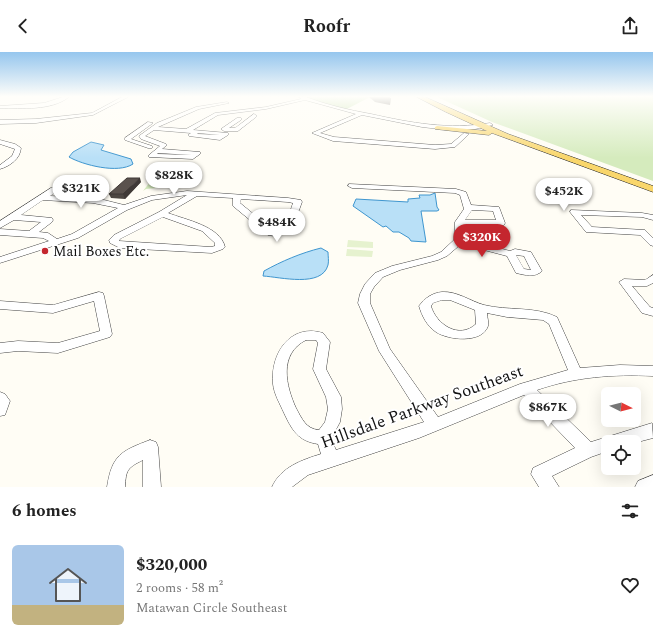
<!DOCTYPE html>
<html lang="en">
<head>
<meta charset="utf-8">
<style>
	:root { --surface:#fff; --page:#f6f6f6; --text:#222; --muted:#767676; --accent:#c4262e }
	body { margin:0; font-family:Spectral,serif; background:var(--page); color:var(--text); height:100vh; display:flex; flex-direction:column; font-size:15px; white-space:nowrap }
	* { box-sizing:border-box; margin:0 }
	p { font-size:13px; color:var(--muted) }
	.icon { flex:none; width:22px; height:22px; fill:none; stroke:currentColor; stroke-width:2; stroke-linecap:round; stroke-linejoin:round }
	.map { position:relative; height:435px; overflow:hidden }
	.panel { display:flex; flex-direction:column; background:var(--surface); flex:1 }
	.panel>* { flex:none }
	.needle { width:26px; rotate:96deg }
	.tools { position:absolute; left:601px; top:335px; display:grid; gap:8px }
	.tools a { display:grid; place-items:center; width:40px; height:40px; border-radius:6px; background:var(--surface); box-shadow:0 4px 16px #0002; font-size:20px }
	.price { position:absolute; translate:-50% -34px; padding:0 9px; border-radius:14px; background:#fff; color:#222; font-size:13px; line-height:26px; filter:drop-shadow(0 1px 2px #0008) }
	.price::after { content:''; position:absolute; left:50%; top:24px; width:12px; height:9px; margin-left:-6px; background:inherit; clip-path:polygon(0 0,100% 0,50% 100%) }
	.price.on { background:var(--accent); color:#fff }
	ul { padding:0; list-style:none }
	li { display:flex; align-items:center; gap:12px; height:100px; padding:0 12px }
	li span { display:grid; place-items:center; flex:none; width:112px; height:80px; border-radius:6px; color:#555 }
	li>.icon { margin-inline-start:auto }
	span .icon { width:48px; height:48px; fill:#fffc; stroke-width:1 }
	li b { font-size:17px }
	h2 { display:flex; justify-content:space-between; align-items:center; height:48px; padding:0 12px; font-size:17px }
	header { display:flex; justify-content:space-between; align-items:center; height:52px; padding:0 12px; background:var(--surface); font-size:18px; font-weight:700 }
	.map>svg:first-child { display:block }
	.green { fill:#d5ebbd }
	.forest { fill:#b9dc9c }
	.pitch { fill:#e6f2cf }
	.water { fill:#b9e0f7; stroke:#3f96cf }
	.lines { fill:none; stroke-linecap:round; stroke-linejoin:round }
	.minor-casing { stroke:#444; stroke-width:1 }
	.major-casing { stroke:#222; stroke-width:1 }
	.minor { fill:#fff; fill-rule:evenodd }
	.major { fill:#f9d66b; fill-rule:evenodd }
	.wall { fill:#4d4742 }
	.shaded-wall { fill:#3f3936 }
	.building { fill:#5a524d; stroke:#3f3936 }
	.poi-dot { fill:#c4262e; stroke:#fff; stroke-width:1.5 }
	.labels { text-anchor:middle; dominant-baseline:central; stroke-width:4; stroke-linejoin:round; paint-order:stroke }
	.poi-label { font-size:14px; fill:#111; stroke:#fff; text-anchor:start }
	.near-street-label { font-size:17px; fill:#111; stroke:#fff }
</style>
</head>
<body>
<header><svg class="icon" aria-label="back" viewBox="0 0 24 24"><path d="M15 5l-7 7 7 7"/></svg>Roofr<svg class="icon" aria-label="share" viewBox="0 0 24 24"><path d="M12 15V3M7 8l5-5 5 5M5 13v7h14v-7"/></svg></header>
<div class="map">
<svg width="653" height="435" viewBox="0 0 653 435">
	<rect width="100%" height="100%" fill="#fffdf5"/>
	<!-- green -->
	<path class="green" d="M437,45H653V129L492,70Z
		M160,127H170L166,135L146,137L143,139L150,130Z"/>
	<!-- forest -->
	<path class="forest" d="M297,45H373L368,46L345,58L310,50Z"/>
	<!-- pitch -->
	<path class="pitch" d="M348,188L373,190V196L347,195Z
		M347,197L373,199L372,205L346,204Z"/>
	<!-- water -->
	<path class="water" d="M91,90L104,93L101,98L131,107L133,112C118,122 83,113 69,105L73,100Z
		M435,141L437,155L439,158L437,159H421L426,190L411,189L409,186L399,180H393L386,174L383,175L353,154L356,147L408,150V147L420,146L419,143H430Z
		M321,196L328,200C328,204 329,209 328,213C322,236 280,225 263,224L264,219C282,209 301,201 321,196Z"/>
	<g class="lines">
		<!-- minor casing -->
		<g class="minor-casing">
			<path id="minor" d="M63,45H69C51,59 22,56 0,56V54L44,51Z
				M122,45H128L93,63L36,71L0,72V68L36,67L92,61Z
				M299,45H306C327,53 349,58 371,62C411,71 449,78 490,71L493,73L475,77L448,78L422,75L362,63L320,81L334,85L435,93L451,92L464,81L469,82L455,95L435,97L333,89L312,81L356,62L305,48L266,57L218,63L193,78L228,81V83L220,88L189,84L188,83L191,81L154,78L145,84L166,92L167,93L162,97L200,100V102L193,107L149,105V103L160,94L141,87L139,84L157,71L196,55L227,50L229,51L199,57L158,75L186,77L215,61L266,55L301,47ZM198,81L220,83L197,82ZM158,101L192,103L157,102Z
				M254,62L257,64L256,65L238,79H224L221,77L237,66H241V68L229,76H235Z
				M148,70L153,71L131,87L152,94V96H148L125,88V86Z
				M0,88L15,92L21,96C20,107 10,114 0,117V113L12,104L15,97L0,92Z
				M349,132L456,137L466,140L471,153L499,155L505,171L504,173H463L464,187L510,199L515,197L531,200L542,219C535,226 525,223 516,221L507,204L461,192L447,204L438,208L400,218L383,225L374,235L370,242V251L390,297L438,365L520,332L568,318L549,272L543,268L507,265L487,261C487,265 489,270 488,274C482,292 448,288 436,280C427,274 422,264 419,254C425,246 432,241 442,240C457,239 470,249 484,253C508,259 535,254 557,265L580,316L620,313L653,314V324C614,322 574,325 537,338L591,390L652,371L653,386L634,391L608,390V399L591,405L552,424L559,435H539L531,422L533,416L575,396L524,343L419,386L308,423L292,435H272C281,415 302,408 321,402L318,392C298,389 292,378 284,361C280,352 274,342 273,332C270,302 290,271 323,281L330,290L326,317L341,345L342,357L340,370L331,387L336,398L424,370L379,299L358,251L360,242L365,232L375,221L392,214L432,204L441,200L454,188L455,170L464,157L460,143L455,141L352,136L348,134ZM472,158L493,159L496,168H465ZM516,203L524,204L531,218L524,217ZM442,248H450L475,258L476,272C459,288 436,272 431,254L433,251ZM306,288H316L318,291L313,317L326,345L328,357L325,370L319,378C306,377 302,367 296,356C286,334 278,302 306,288Z
				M51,136L102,138H105L106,142L100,147L124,153L151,144L187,139L288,146L301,148L302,150C296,166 290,188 268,183L233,154V146L197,144L168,161C186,168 220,174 225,195L223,197L212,201L120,196L110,191L109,188L114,183L159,160L187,143L152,148L127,158L78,186L0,211V205L49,189L43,186L0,183V177L29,179L41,170L14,168L0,176V169ZM56,140L97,142L92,146L50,144ZM241,147L288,150L293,151C289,162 287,177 273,178L240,151ZM43,148L93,151L118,156L72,182L57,187L48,181L39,180L52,170L53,168L52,166L21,163ZM163,165L202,179L215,191V194L211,195L119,189L120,187Z
				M571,158L642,161L653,163V168L642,165L581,163L592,175L645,178L653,186V194L650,193L640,183L586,180L570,160Z
				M653,223V231L647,234H632L650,255L653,256V264L642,261L619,230L624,227L645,228Z
				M99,240L103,241L104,244L112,282L110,285L58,301L18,299L0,301V291L18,289L58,291L100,279L94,249L53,261L0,257V249L53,253Z
				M0,340L5,342L10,349L5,363L0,364Z
				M150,388L156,390L158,395L161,435H143V408C127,416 126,418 125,435H107C112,403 121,399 150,388Z
				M653,423V435H635L638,429Z"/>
		</g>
		<!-- major casing -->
		<g class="major-casing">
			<path id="major" d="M417,45H425L508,82L653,134V140L492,81L489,83L435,77V75L437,74L487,79L446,60Z"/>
		</g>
		<!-- minor -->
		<use href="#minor" class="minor"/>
		<!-- major -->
		<use href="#major" class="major"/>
	</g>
	<!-- wall -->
	<path class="wall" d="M369,45H389L391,47L390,53L375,50Z
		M141,130L125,147L111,146L109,142Z"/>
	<!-- shaded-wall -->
	<path class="shaded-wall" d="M140,126L141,130L125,147L123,142Z"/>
	<!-- building -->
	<path class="building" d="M379,45H389L391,47Z
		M127,126H140L123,142H109Z"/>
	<!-- sky -->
	<linearGradient id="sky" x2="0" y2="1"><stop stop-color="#95c6ee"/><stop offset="0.42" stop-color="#fffefa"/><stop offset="1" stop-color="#fffefa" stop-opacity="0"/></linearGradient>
	<rect width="653" height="106" fill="url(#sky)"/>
	<!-- markers -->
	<circle class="poi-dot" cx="45" cy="199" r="4"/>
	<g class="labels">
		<!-- poi labels -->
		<g class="poi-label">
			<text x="53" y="199">Mail Boxes Etc.</text>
		</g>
		<!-- near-street labels -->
		<g class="near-street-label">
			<text transform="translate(422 355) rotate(-20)">Hillsdale Parkway Southeast</text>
		</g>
	</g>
</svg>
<div class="tools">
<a><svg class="needle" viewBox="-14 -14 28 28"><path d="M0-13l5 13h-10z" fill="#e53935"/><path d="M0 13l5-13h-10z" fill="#767676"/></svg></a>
<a><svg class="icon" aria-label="locate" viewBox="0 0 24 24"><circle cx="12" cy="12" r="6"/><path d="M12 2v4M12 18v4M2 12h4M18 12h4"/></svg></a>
</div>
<b class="price" style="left:174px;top:144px">$828K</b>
<b class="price" style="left:81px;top:157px">$321K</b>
<b class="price" style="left:564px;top:160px">$452K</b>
<b class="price" style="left:277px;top:191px">$484K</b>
<b class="price on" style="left:482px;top:206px">$320K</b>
<b class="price" style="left:548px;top:376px">$867K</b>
</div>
<section class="panel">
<h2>6 homes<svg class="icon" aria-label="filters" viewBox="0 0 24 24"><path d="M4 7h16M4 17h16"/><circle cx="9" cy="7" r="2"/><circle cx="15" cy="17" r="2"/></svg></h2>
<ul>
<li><span style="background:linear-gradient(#a9c7e8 75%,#c2b280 0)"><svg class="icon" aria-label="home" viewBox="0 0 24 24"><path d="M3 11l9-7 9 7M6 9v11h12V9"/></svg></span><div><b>$320,000</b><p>2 rooms · 58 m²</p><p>Matawan Circle Southeast</p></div><svg class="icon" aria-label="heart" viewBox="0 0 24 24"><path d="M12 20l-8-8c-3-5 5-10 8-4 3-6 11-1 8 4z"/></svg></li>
</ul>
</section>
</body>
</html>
